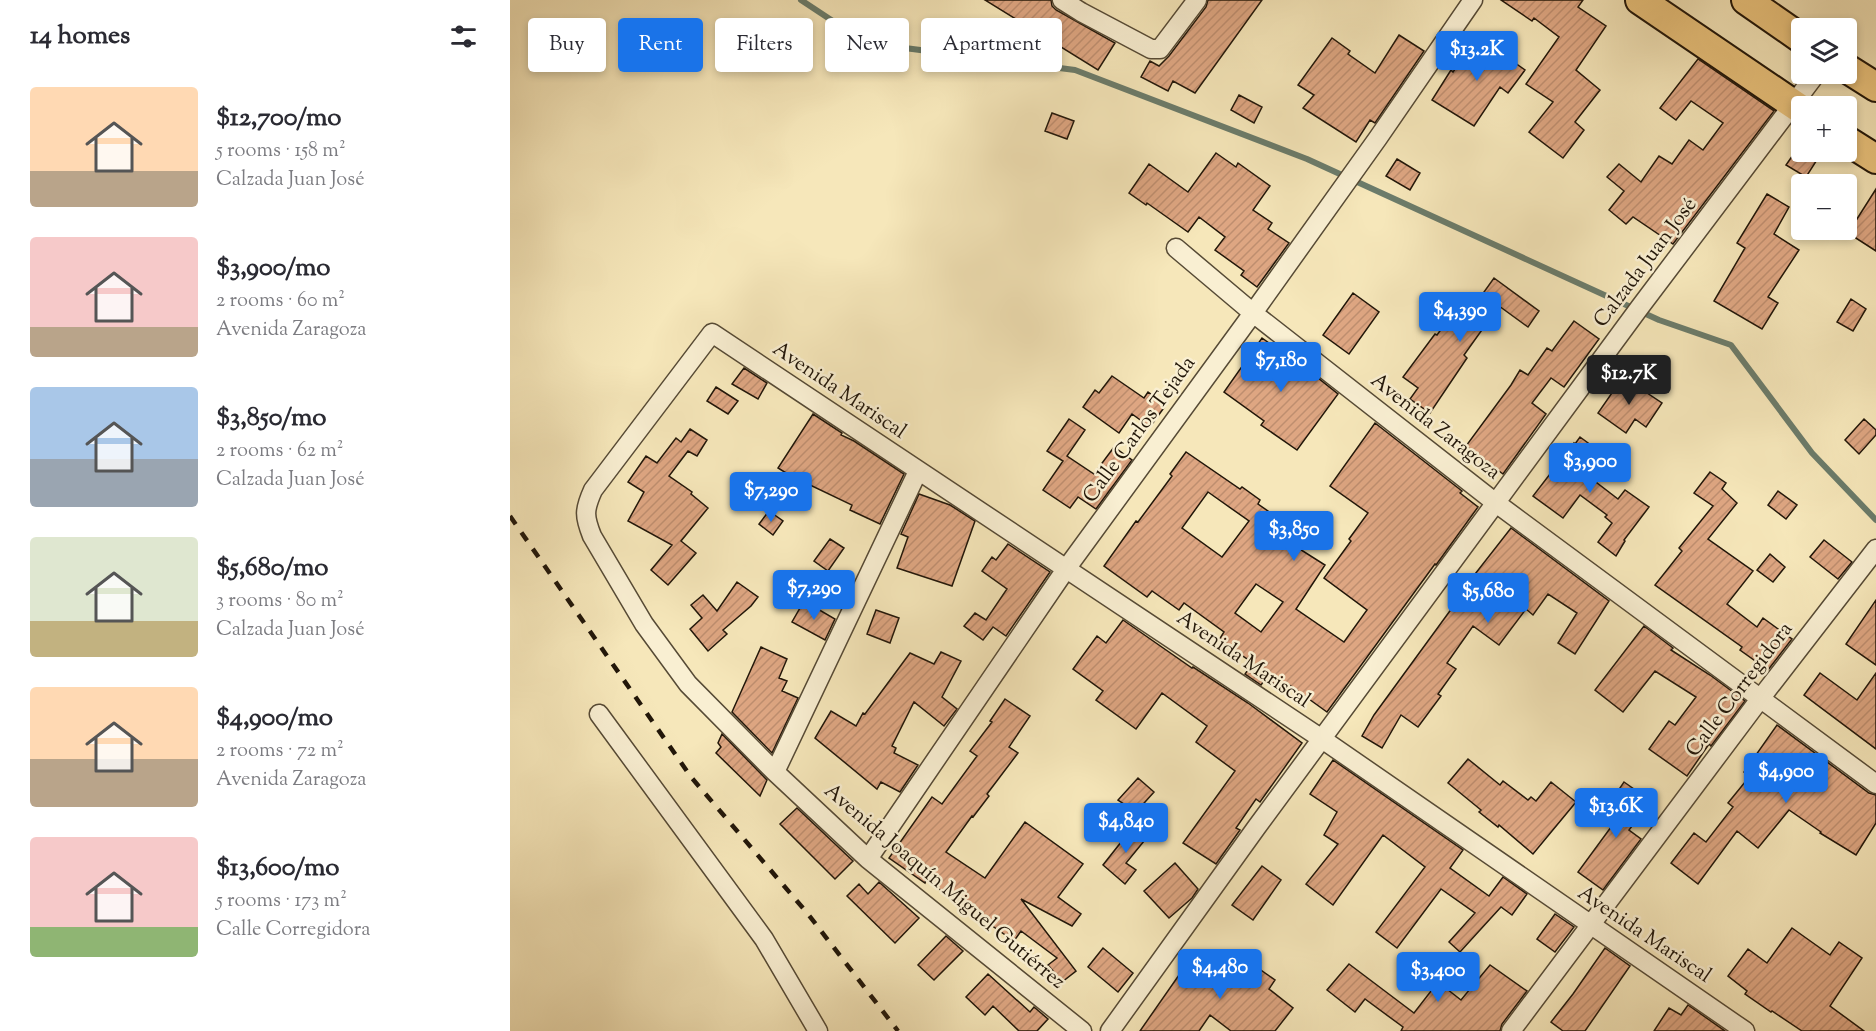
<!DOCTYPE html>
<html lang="en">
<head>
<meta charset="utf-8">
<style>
	:root { --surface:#fff; --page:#f7f7f7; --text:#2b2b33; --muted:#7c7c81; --accent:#1a73e8 }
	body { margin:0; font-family:"Sorts Mill Goudy",serif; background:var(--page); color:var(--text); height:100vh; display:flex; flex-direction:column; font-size:22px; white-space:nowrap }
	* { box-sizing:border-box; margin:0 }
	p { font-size:20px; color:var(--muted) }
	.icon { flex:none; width:33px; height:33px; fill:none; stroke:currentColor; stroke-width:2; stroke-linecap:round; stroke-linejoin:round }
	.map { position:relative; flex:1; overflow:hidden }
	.sheet { display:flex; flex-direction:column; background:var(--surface); width:510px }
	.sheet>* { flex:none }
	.top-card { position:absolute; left:18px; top:18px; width:570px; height:54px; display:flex; gap:12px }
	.tools { position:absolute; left:1281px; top:18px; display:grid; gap:12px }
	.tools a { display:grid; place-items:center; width:66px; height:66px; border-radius:6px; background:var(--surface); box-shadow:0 3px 9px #0003; font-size:30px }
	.price { position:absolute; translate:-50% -51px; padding:0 14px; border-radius:6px; background:var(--accent); color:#fff; font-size:20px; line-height:39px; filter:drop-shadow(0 2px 3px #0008) }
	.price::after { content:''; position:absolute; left:50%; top:36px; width:18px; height:14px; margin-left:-9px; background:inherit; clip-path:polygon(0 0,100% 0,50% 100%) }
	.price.current { background:#222; color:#fff }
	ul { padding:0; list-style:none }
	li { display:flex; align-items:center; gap:18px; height:150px; padding:0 30px }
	li span { display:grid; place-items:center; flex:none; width:168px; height:120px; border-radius:6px; color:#555 }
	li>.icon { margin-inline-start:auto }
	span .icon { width:72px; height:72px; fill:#fffc; stroke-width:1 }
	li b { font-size:26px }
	h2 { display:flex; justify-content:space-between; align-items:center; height:72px; padding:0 30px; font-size:26px }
	.chip { padding:0 21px; border-radius:6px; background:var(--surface); box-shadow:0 3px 9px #0003; font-size:21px; line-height:54px }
	.chip.current { background:var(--accent); color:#fff }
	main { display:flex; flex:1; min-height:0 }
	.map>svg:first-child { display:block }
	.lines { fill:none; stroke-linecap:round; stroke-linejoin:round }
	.stream { stroke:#6b7c6b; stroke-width:6 }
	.building { fill:url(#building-hatch); stroke:#211609; stroke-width:1.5; fill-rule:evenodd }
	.street-casing { stroke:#564a35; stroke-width:21 }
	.primary-casing { stroke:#211609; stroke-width:32 }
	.street { stroke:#f9efd2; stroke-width:18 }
	.primary { stroke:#ebc47d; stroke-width:28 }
	.rail { stroke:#211609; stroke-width:4.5; stroke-dasharray:10 10; stroke-linecap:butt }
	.labels { text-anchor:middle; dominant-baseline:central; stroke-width:5; stroke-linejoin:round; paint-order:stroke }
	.street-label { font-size:21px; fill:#211609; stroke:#f9efd2 }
</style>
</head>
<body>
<main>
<section class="sheet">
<h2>14 homes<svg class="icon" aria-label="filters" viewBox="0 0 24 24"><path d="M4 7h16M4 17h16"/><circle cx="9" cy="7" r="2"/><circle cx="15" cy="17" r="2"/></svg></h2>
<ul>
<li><span style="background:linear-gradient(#ffd9b3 70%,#b9a48a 0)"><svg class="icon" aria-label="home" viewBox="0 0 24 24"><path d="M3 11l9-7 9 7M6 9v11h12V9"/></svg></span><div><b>$12,700/mo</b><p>5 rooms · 158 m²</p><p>Calzada Juan José</p></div></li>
<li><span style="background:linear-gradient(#f6c9c9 75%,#b9a48a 0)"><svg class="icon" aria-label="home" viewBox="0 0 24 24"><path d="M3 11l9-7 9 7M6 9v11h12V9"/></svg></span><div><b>$3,900/mo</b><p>2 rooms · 60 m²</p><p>Avenida Zaragoza</p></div></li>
<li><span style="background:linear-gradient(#a9c7e8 60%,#9aa5b1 0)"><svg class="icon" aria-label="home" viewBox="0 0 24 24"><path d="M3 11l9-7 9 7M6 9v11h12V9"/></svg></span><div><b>$3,850/mo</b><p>2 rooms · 62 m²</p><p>Calzada Juan José</p></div></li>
<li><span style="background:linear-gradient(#dfe7d0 70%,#c2b280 0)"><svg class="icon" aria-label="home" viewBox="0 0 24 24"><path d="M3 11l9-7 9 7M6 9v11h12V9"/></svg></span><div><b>$5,680/mo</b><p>3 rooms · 80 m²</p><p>Calzada Juan José</p></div></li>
<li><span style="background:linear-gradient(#ffd9b3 60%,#b9a48a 0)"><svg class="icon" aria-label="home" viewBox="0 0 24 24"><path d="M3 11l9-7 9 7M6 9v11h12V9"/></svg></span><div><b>$4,900/mo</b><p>2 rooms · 72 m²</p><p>Avenida Zaragoza</p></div></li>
<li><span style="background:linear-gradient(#f6c9c9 75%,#8fb573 0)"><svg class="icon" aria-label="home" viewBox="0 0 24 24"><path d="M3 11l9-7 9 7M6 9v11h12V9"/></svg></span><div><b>$13,600/mo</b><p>5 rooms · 173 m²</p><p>Calle Corregidora</p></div></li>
</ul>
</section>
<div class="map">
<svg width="1366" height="1031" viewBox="0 0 1366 1031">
	<defs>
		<pattern id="building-hatch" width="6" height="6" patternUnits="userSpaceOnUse" patternTransform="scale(1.5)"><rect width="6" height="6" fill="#dea682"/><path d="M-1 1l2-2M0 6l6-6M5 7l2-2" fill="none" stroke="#be8e6f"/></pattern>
	</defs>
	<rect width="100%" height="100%" fill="#f6e7ba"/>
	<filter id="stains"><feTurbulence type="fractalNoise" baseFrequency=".00333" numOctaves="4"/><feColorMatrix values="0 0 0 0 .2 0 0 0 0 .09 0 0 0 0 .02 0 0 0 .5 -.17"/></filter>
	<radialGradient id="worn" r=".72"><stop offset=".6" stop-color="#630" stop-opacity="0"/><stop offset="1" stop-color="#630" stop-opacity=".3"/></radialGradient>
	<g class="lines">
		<!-- stream -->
		<path class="stream" d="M291,0L356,43L565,70L797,159L1149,320L1221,345L1302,453L1366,520"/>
	</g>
	<!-- building -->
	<path class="building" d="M475,0H541L542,6L546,10L605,43L588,70Z
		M698,0H752L685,93L663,81L658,91L631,77L640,61L649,66L659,56L696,7Z
		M991,0H1073L1068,7L1096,26L1066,70L1090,90L1065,122L1074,130L1053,158L1019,132L1043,102L1016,84L1049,37L1024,18L1022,21Z
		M889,35L914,51L865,123L860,120L846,142L793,108L804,95L788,85L822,38L840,51L838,54L865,73Z
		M968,37L1015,70L998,93L990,87L964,126L922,100L941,70L943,72Z
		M1188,59L1264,111L1163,244L1123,217L1116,224L1099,210L1114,191L1097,177L1109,164L1131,182L1149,156L1162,164L1179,140L1193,150L1213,123L1181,101L1166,120L1150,108Z
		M729,95L752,107L744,123L721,110Z
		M542,113L564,121L557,139L535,131Z
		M1285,152H1312L1296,177L1276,165Z
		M706,153L726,167L728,163L760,186L743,210L762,223L758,229L779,243L747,287L731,275L734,271L705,250L715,237L689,217L678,232L637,203L636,205L619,193L639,164L678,192Z
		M887,159L910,173L900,190L876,176Z
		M1366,189V251L1338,233Z
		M1257,194L1279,207L1264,234L1289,250L1258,297L1268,303L1252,329L1204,301L1235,248L1227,243Z
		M984,278L1029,311L1018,327L989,306L954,355L957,358L920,413L900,399L908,388L893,377L925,334L927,335L948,306L959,313Z
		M843,293L869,312L839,354L813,335Z
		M1341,299L1356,309L1343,331L1327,322Z
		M1064,321L1089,339L1054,387L1041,378L1022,403L1036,414L993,474L956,446L1001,385L1010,370L1018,375L1037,348L1042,351Z
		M752,338L773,353L774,351L828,394L787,450L751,425L754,421L714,392Z
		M234,368L257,383L248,399L222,384Z
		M602,376L634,398L638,392L656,405L640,427L622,414L609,433L573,407L585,390L589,393Z
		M1113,377L1152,403L1136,427L1125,419L1116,433L1088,413Z
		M206,387L228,401L218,414L197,401Z
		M303,414L332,433L331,435L344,441L394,474L370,524L340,510L342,505L298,484L297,486L268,468Z
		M559,419L575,430L557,456L584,474L604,447L622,460L586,509L568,497L560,508L533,490L553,461L537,451Z
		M1354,419L1366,430V435L1349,454L1335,440Z
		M865,423L952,491L950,493L968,507L926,565L925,564L817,712L778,684L774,691L756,678L751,685L735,674L743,663L709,640L714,632L674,603L669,610L642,591L637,597L594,566L626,521L628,522L662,476L660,474L676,452L730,489L732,487L750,500L748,504L785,530L777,541L815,565L786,609L834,642L857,610L814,578L841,541L839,539L858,513L820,486ZM698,492L739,521L712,557L672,528ZM746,584L773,602L751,632L725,613Z
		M180,429L197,440L187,456L178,451L159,476L182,492L181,494L198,508L171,541L186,553L158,585L141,570L162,545L118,521L134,492L118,482L136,456L147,463L166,438L171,442Z
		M1070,437L1093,454L1088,462L1092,465L1082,479L1108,499L1115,490L1139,507L1114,540L1115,541L1106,556L1088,542L1102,523L1095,517L1097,515L1070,495L1053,518L1023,496L1064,443L1065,444Z
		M1200,472L1216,483L1212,489L1227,503L1198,539L1243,571L1217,604L1247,627L1253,618L1282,639L1258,670L1230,650L1232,647L1145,585L1172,551L1169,548L1203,506L1184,493Z
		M1268,491L1287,505L1276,519L1258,505Z
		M409,494L440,505L465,521L442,586L387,568L398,537L391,534Z
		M259,511L273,521L263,535L249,524Z
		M1001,528L1099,601L1065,654L1048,643L1067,613L1038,594L1023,615L1016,609L989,645L963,626L937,663L946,669L928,694L931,696L908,727L891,715L872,748L852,736L864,715L953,593L951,592Z
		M320,539L334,548L318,571L304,561Z
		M1314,540L1342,562L1328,579L1300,557Z
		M498,544L540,572L496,636L483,627L473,640L454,626L465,613L476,620L497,589L472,571L482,557L486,560Z
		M1260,554L1275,567L1263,582L1247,570Z
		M227,582L248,597L241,606L213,630L217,634L198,651L180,629L192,618L181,605L193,595L207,611Z
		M1366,600V665L1336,644Z
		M294,601L325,619L315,640L282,622Z
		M366,610L389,618L380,643L357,634Z
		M613,620L682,668L683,667L738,703L792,743L750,802L746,799L726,828L730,830L706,864L673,843L725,771L686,742L697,726L652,693L626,729L586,700L593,691L563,669L587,636L596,643Z
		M1134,626L1163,648L1161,650L1200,675L1235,701L1201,746L1199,744L1177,776L1139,749L1159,721L1165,725L1186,697L1145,671L1113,712L1085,690Z
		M251,647L277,659L269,678L277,681L272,691L288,698L262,753L222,712Z
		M431,652L451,661L432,697L447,709L434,726L404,702L382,746L386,748L384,753L408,765L390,792L371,782L367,789L305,738L321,711L346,726L353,713L355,714L400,653L424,664Z
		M1310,673L1347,700L1366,673V749L1294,695Z
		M495,699L520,716L499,747L508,753L477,794L479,796L463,817L462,816L436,852L475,878L515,822L573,864L548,897L571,914L562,926L511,899L566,971L552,982L538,965L547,958L511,931L504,941L416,880L415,883L379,858L422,797L432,804L467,756L460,751L482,722L480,721Z
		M1267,725L1359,793L1366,795V823L1346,855L1310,833L1311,832L1279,810L1248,848L1227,831L1188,884L1161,863L1184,833L1196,842L1223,807L1218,803L1240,776L1234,772Z
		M212,734L257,780L250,796L206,753L211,747L208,743Z
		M958,759L990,785L993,781L1018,800L1021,797L1026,801L1041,782L1066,802L1023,854L989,825L988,827L969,812L971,810L938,783Z
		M823,760L953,850L940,868L979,896L993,877L1017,894L1002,915L991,907L950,952L939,942L965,913L931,889L887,948L866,932L915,867L873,835L823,905L796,884L828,844L814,835L827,812L800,794Z
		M628,778L644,792L626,812L608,800Z
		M1114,782L1141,801L1119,830L1131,839L1093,890L1068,872L1115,808L1103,798Z
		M287,808L343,861L325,879L270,824Z
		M627,822L639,835L616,863L626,870L615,884L593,865Z
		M665,863L688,889L682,898L659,918L634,891Z
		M752,866L771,880L743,920L722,905Z
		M369,882L409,918L385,943L337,896L349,884L358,894Z
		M1045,914L1064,927L1045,952L1027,939Z
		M1282,928L1320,955L1329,942L1352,958L1320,1006L1354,1031H1292L1262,1011L1261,1012L1235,994L1237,991L1218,976L1238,949L1257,963Z
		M436,936L453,951L424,980L408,965Z
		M593,948L623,973L608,992L578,967Z
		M1095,948L1120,966L1075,1031H1053L1041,1022L1063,994Z
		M693,950L726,972L735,959L765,980L759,989L783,1008L765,1031H721L700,1015L689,1031H630L669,975L674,978Z
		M839,964L904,1013L928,982L951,1000L980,965L1017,991L992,1024L990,1031H891L893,1027L855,999L845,1012L817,990Z
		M478,974L520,1012L524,1007L538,1019L527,1031H509L483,1006L475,1015L456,997Z
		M1178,1005L1215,1031H1144L1159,1008L1171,1015Z"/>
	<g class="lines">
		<!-- street casing -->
		<g class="street-casing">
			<path id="street" d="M552,0L571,12L641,49H650L687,0
				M666,248L743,313L986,503L1366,784
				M89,714L254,939L308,1031
				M265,772L408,471
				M358,859L556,569L743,313L868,138L963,0
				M572,1031L358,859L265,772L178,684L134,624L82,536C74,516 74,510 83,490L202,333L812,739L1235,1031
				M600,1031L746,828L1130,307L1306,74
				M1001,1031L1250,699L1366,549"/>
		</g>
		<!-- primary casing -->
		<g class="primary-casing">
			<path id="primary" d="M1130,0L1292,110
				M1236,0L1292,39
				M1336,68L1366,87
				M1336,140L1366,159"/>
		</g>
		<!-- street -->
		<use href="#street" class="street"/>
		<!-- primary -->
		<use href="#primary" class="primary"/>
		<!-- rail -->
		<path class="rail" d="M0,516L181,777L298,914L388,1031"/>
	</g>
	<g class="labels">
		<!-- street labels -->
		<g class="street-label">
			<text transform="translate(1136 263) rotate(-53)">Calzada Juan José</text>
			<text transform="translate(329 391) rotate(34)">Avenida Mariscal</text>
			<text transform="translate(925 427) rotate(38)">Avenida Zaragoza</text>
			<text transform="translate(630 430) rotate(-54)">Calle Carlos Tejada</text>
			<text transform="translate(733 660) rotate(34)">Avenida Mariscal</text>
			<text transform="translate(1230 690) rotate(-53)">Calle Corregidora</text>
			<text transform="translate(434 887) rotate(40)">Avenida Joaquín Miguel Gutiérrez</text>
			<text transform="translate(1134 935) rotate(34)">Avenida Mariscal</text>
		</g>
	</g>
	<rect width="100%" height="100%" filter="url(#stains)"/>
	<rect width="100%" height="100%" fill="url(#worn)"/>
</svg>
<div class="tools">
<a><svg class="icon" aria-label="layers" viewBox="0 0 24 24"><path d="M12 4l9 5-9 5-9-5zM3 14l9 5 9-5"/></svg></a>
<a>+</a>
<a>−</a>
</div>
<b class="price" style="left:967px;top:82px">$13.2K</b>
<b class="price" style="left:950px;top:343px">$4,390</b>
<b class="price" style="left:771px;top:393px">$7,180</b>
<b class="price current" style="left:1119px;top:406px">$12.7K</b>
<b class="price" style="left:1080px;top:494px">$3,900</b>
<b class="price" style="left:261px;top:523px">$7,290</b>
<b class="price" style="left:784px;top:562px">$3,850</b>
<b class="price" style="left:304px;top:621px">$7,290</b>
<b class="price" style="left:978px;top:624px">$5,680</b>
<b class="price" style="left:1276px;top:804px">$4,900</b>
<b class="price" style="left:1106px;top:839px">$13.6K</b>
<b class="price" style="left:616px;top:854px">$4,840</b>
<b class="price" style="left:710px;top:1000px">$4,480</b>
<b class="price" style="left:928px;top:1003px">$3,400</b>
<div class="top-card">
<a class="chip">Buy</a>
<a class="chip current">Rent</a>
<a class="chip">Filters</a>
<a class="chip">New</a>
<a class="chip">Apartment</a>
</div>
</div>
</main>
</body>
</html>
